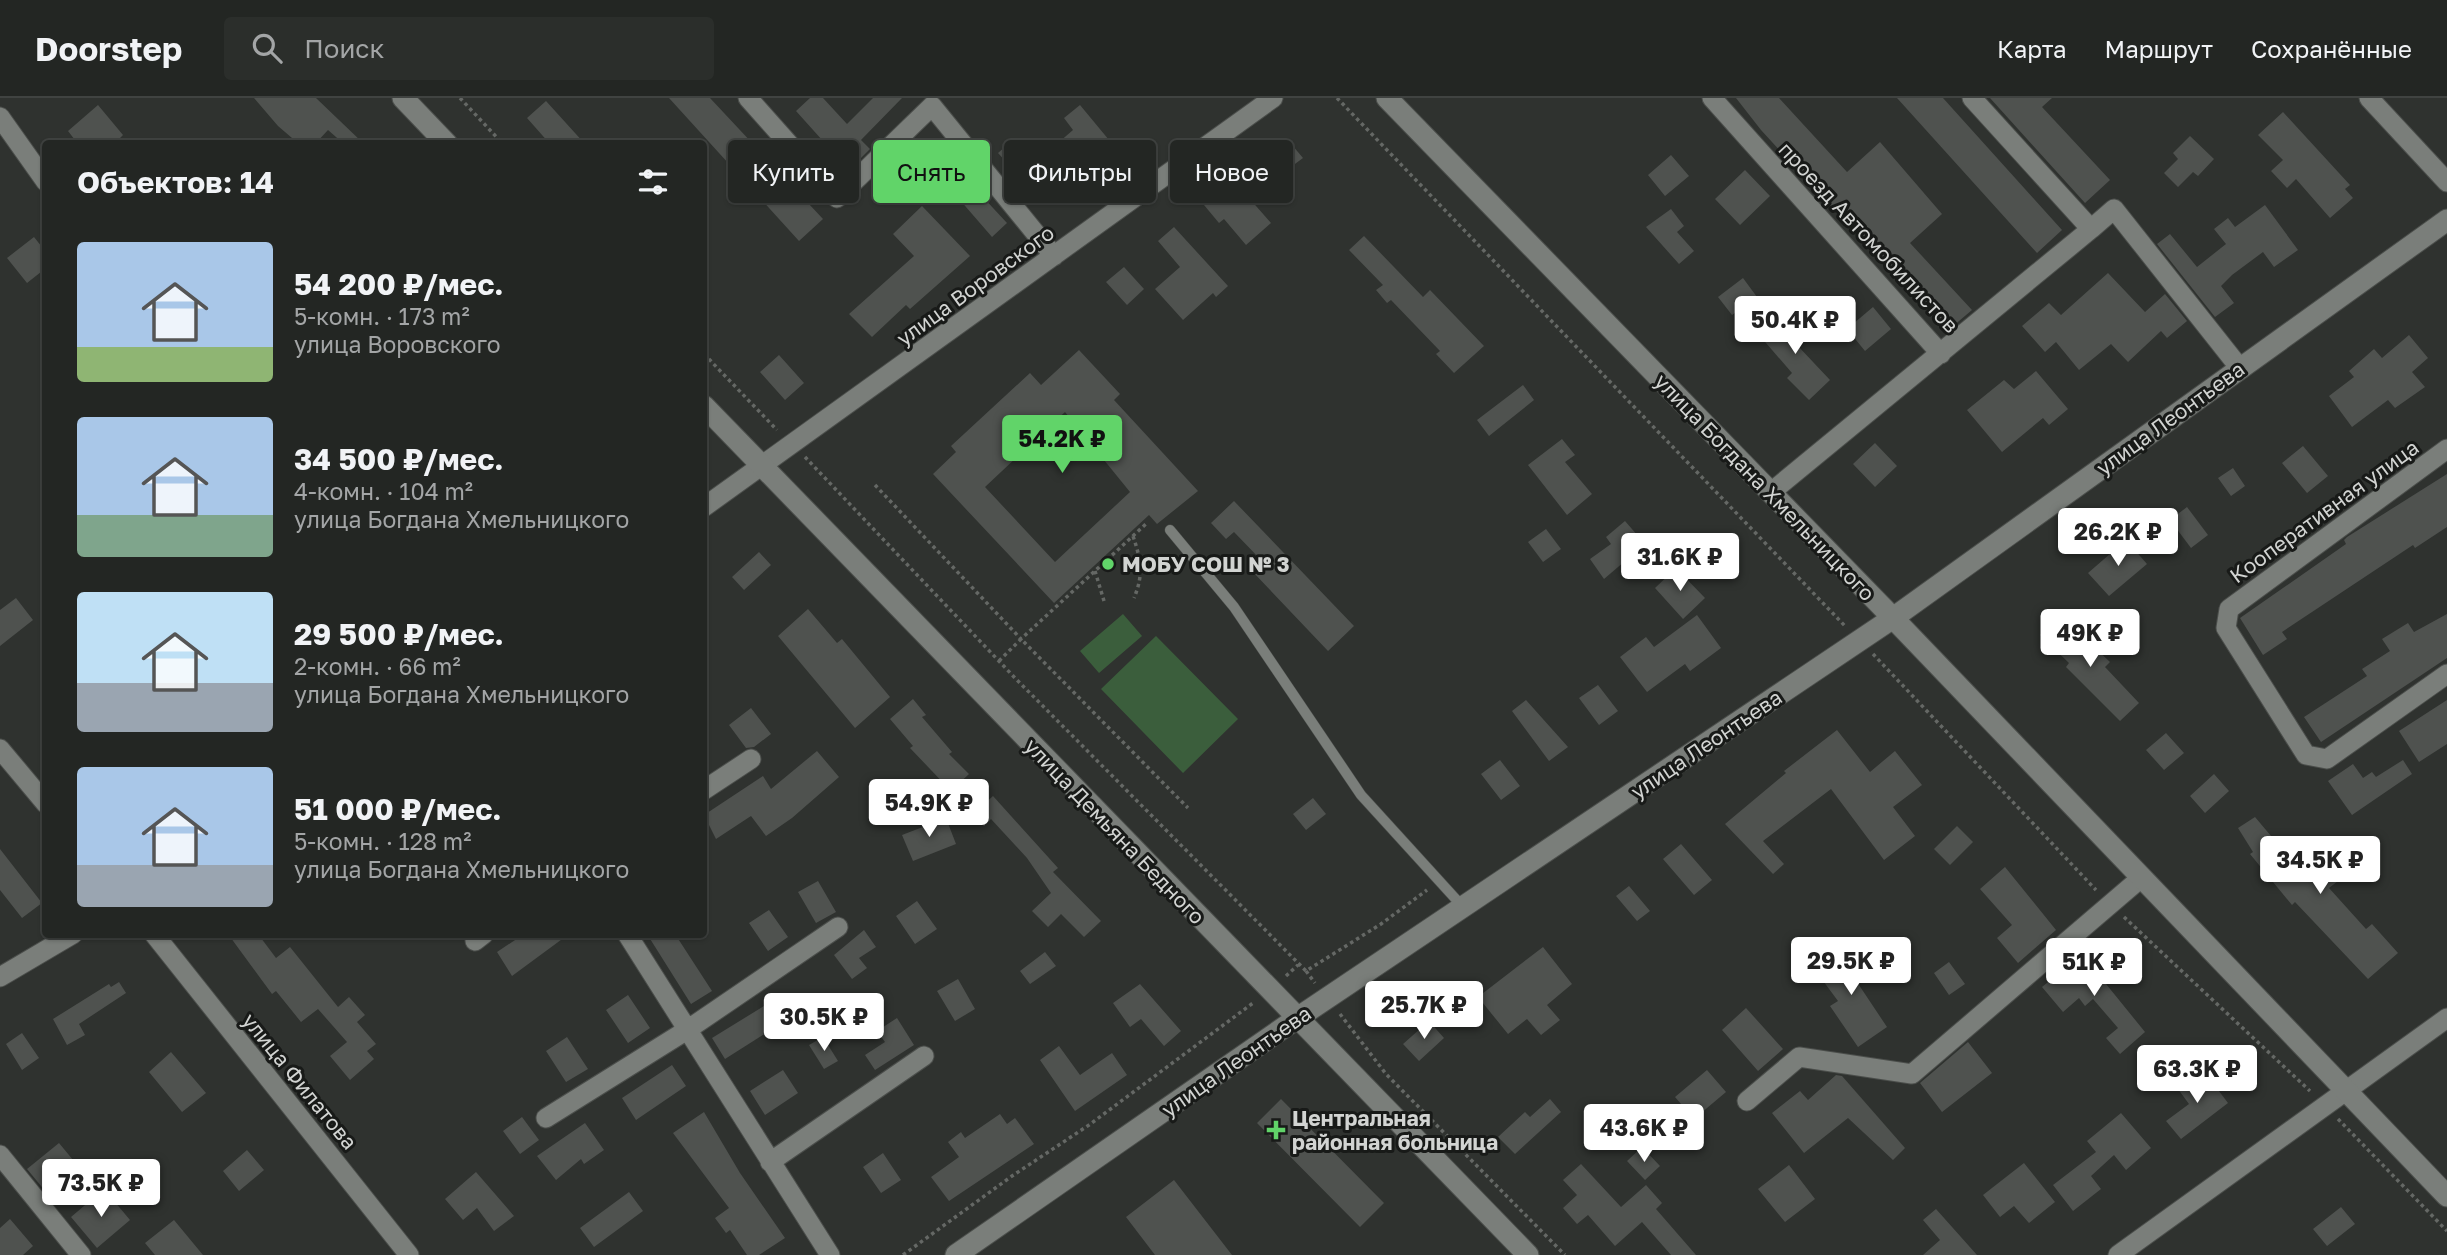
<!DOCTYPE html>
<html lang="ru">
<head>
<meta charset="utf-8">
<style>
	:root { --surface:#232623; --page:#2b2e2b; --text:#f1f3f6; --muted:#a3a5a6; --line:#404341; --accent:#61d469 }
	body { margin:0; font-family:"Golos Text",sans-serif; background:var(--page); color:var(--text); height:100vh; display:flex; flex-direction:column; font-size:26px; white-space:nowrap }
	* { box-sizing:border-box; margin:0 }
	p { font-size:23px; color:var(--muted) }
	.icon { flex:none; width:38px; height:38px; fill:none; stroke:currentColor; stroke-width:2; stroke-linecap:round; stroke-linejoin:round }
	.map { position:relative; flex:1; overflow:hidden }
	.side { position:absolute; left:42px; top:42px; width:665px; height:798px; display:flex; flex-direction:column; background:var(--surface); border-radius:7px; box-shadow:0 2px 5px #0004,0 0 0 2px var(--line) }
	.side>* { flex:none }
	.hud { position:absolute; left:728px; top:42px; width:665px; height:63px; display:flex; gap:14px }
	.price { position:absolute; translate:-50% -60px; padding:0 16px; border-radius:7px; background:#fff; color:#222; font-size:23px; line-height:46px; filter:drop-shadow(0 2px 4px #0008) }
	.price::after { content:''; position:absolute; left:50%; top:42px; width:21px; height:16px; margin-left:-10px; background:inherit; clip-path:polygon(0 0,100% 0,50% 100%) }
	.price.current { background:var(--accent); color:#111 }
	ul { padding:0; list-style:none }
	li { display:flex; align-items:center; gap:21px; height:175px; padding:0 35px }
	li span { display:grid; place-items:center; flex:none; width:196px; height:140px; border-radius:7px; color:#555 }
	li>.icon { margin-inline-start:auto }
	span .icon { width:84px; height:84px; fill:#fffc; stroke-width:1 }
	li b { font-size:30px }
	h2 { display:flex; justify-content:space-between; align-items:center; height:84px; padding:0 35px; font-size:30px }
	.tag { padding:0 24px; border-radius:7px; background:var(--surface); box-shadow:0 2px 5px #0004,0 0 0 2px var(--line); font-size:24px; line-height:63px }
	.tag.current { background:var(--accent); color:#111 }
	header { display:flex; align-items:center; gap:42px; box-sizing:border-box; height:98px; padding:0 35px; background:var(--surface); border-bottom:2px solid var(--line) }
	header strong { font-size:33px }
	nav { display:flex; gap:38px; margin-inline-start:auto; font-size:24px }
	.search { width:490px; height:63px; background:var(--page); display:flex; align-items:center; gap:18px; box-sizing:border-box; padding:0 24px; border-radius:7px; color:var(--muted); font-size:26px }
	.map>svg:first-child { display:block }
	.green { fill:#3b5e3c }
	.building { fill:#4f524f; fill-rule:evenodd }
	.lines { fill:none; stroke-linecap:round; stroke-linejoin:round }
	.lane-casing { stroke:#4b4e4b; stroke-width:11 }
	.street-casing { stroke:#4b4e4b; stroke-width:21 }
	.secondary-casing { stroke:#4b4e4b; stroke-width:23 }
	.path { stroke:#656865; stroke-width:3.5; stroke-dasharray:3.5 3.5; stroke-linecap:butt }
	.lane { stroke:#7a7e7a; stroke-width:10 }
	.street { stroke:#7a7e7a; stroke-width:19 }
	.secondary { stroke:#7a7e7a; stroke-width:21 }
	.poi-dot { fill:#61d469; stroke:#181a18; stroke-width:2.5 }
	.labels { text-anchor:middle; dominant-baseline:central; stroke-width:6; stroke-linejoin:round; paint-order:stroke }
	.street-label { font-size:21px; fill:#d2d4d2; stroke:#181a18 }
	.poi-label { font-size:21px; font-weight:bold; fill:#d2d4d2; stroke:#181a18; text-anchor:start }
</style>
</head>
<body>
<header>
<strong>Doorstep</strong>
<div class="search"><svg class="icon" aria-label="search" viewBox="0 0 24 24"><circle cx="10" cy="10" r="6"/><path d="M15 15l6 6"/></svg>Поиск</div>
<nav><a>Карта</a><a>Маршрут</a><a>Сохранённые</a></nav>
</header>
<div class="map">
<svg width="2447" height="1157" viewBox="0 0 2447 1157">
	<rect width="100%" height="100%" fill="#2f322f"/>
	<!-- green -->
	<path class="green" d="M1123,516L1142,538L1099,575L1080,553Z
		M1156,538L1238,621L1183,675L1101,591Z"/>
	<!-- building -->
	<path class="building" d="M254,0H316L363,45L344,46L328,32L315,46H299L278,28Z
		M669,0H710L823,121L799,143Z
		M810,0H823L847,26L873,0H902L861,42L870,51L849,72L796,13Z
		M1736,0H1779L1847,74L1880,44L1942,116L1910,145L1972,212L1946,234L1761,32Z
		M1897,0H1943L2062,132L2037,155Z
		M1990,0H2052L2042,9L2110,82L2085,105Z
		M546,3L585,46H550L527,20Z
		M98,7L123,37L114,46H78L68,33Z
		M1080,7L1109,42L1093,56L1088,49L1051,81L1055,86L1032,106L1010,80L1016,75L998,55L1015,40L1036,64L1073,32L1064,20Z
		M2283,14L2350,87L2345,91L2353,100L2330,120L2296,81L2287,90L2271,73L2283,62L2258,37Z
		M2190,38L2214,61L2198,78L2193,74L2178,89L2164,75L2178,61L2173,55Z
		M1287,41L1303,60L1249,100L1271,125L1246,147L1224,121L1219,125L1204,107L1267,61Z
		M1671,57L1689,78L1665,98L1648,77Z
		M1745,72L1770,98L1740,127L1715,101Z
		M967,82L1007,125L992,139L953,94Z
		M2265,107L2298,152L2274,169L2263,154L2232,177L2221,188L2234,205L2215,219L2157,146L2170,136L2197,169L2226,146L2214,131L2228,120L2235,129Z
		M922,108L970,158L910,211L906,207L872,239L849,216L914,158L893,136Z
		M1671,111L1684,128L1677,134L1694,153L1679,166L1646,129Z
		M1174,129L1228,188L1216,199L1213,195L1183,222L1155,191L1180,169L1158,143Z
		M1364,138L1423,199L1430,192L1484,248L1454,275L1436,256L1440,253L1391,202L1387,205L1376,192L1383,187L1349,152Z
		M34,139L46,154V170L27,185L7,160Z
		M1124,169L1144,191L1127,207L1106,184Z
		M2108,175L2145,214L2165,196L2187,223L2167,240L2161,233L2128,264L2111,246L2079,272L2056,244L2045,254L2022,228L2049,205L2061,217Z
		M1743,180L1757,199L1732,217L1718,199Z
		M1873,209L1891,231L1865,253L1847,231Z
		M1786,215L1807,239L1797,247L1830,282L1809,302L1787,280L1792,275L1760,238Z
		M2409,237L2428,260L2412,274L2425,289L2395,310L2388,302L2352,329L2329,298L2354,279L2349,273L2374,251L2382,260Z
		M1079,252L1120,296L1114,302L1198,393L1157,426L1149,417L1054,505L933,376L956,354L951,348L1030,275L1041,287ZM1065,314L1130,394L1055,464L985,389Z
		M779,257L804,285L785,302L760,274Z
		M2036,273L2068,311L2049,327L2043,320L2002,354L1967,312L2004,282L2014,291Z
		M1523,287L1534,302L1489,338L1477,322Z
		M1562,341L1575,357L1565,364L1592,396L1567,417L1528,367Z
		M1875,345L1897,368L1875,389L1853,366Z
		M2303,348L2328,378L2307,395L2282,365Z
		M2233,370L2245,388L2231,398L2218,380Z
		M2447,376V429L2415,450L2413,447L2282,534L2287,541L2263,557L2240,520L2346,446L2344,442L2347,439Z
		M1234,403L1354,528L1328,553L1252,473L1262,463L1234,434L1226,441L1211,425Z
		M2187,409L2208,437L2191,450L2170,422Z
		M1625,423L1645,446L1604,481L1590,461L1611,446L1606,439Z
		M1546,431L1561,451L1543,464L1528,444Z
		M2126,442L2147,466L2109,498L2088,475Z
		M759,454L771,467L744,492L732,479Z
		M1676,470L1705,500L1683,521L1655,490Z
		M16,500L33,522L0,548V512Z
		M808,511L837,545L842,541L890,599L855,630L778,538Z
		M2447,516V560L2321,644L2304,619L2367,578L2362,571L2390,553L2382,541L2408,525L2414,534Z
		M1697,517L1721,550L1690,573L1685,566L1647,594L1620,559L1646,539L1654,549Z
		M2056,520L2086,548L2090,545L2110,564L2105,569L2139,605L2120,623L2066,569L2069,565L2040,537Z
		M1598,587L1618,613L1599,627L1579,600Z
		M913,601L926,617L922,619L952,654L949,656L969,676L951,693L910,650L913,648L890,621Z
		M1526,602L1568,649L1549,663L1512,613Z
		M2447,602V646L2419,664L2399,633Z
		M751,610L771,636L754,649L746,650L729,627Z
		M1837,632L1870,674L1895,653L1922,687L1893,709L1915,738L1884,762L1831,691L1763,743L1784,766L1773,776L1725,726L1786,675L1784,673Z
		M2166,635L2184,655L2164,672L2146,652Z
		M817,653L839,679L792,720L766,738L751,718L716,741L704,717L763,678L771,691Z
		M1500,662L1520,688L1501,702L1481,676Z
		M2403,662L2412,676L2352,717L2328,683L2353,666L2363,680L2372,674L2376,679Z
		M2214,676L2229,693L2205,715L2190,698Z
		M993,698L1058,770L1053,774L1101,823L1084,839L1061,816L1048,829L1032,813L1051,795L1027,760L991,721L984,728L973,716Z
		M1313,700L1326,716L1306,732L1293,716Z
		M2255,719L2293,764L2326,740L2352,772L2329,790L2366,831L2372,826L2398,855L2368,881L2295,804L2292,807L2250,756L2253,754L2238,730Z
		M946,720L956,746L913,763L902,737Z
		M1957,728L1973,744L1950,767L1934,751Z
		M1681,746L1712,782L1694,797L1663,761Z
		M0,751L42,805L22,820L0,792Z
		M2005,769L2056,832L2018,865L1997,840L2012,827L1980,791Z
		M818,783L836,814L816,825L798,794Z
		M1629,788L1650,813L1637,823L1616,798Z
		M917,803L937,831L915,846L896,818Z
		M769,812L788,839L768,853L749,825Z
		M864,832L876,849L859,860L867,870L852,881L834,857Z
		M228,836H258L276,860L290,849L338,909L349,899L365,917L357,924L376,946L367,953L374,961L350,982L330,958L347,944L318,911L301,924L276,893L272,896Z
		M524,836H569L512,878L497,854Z
		M647,836H675L712,893L691,906Z
		M1850,846L1864,865L1851,875L1887,929L1858,949L1830,908L1838,903L1815,872Z
		M1543,849L1572,886L1547,907L1560,922L1541,937L1527,921L1508,936L1478,899Z
		M2087,852L2108,876L2102,881L2145,934L2120,956L2106,940L2118,930L2093,901L2085,908L2079,900L2063,914L2042,889Z
		M1045,854L1056,868L1030,886L1020,873Z
		M1949,864L1965,886L1949,897L1934,875Z
		M958,881L975,911L955,923L937,893Z
		M119,884L126,895L79,926L85,937L67,947L53,921L109,886L111,889Z
		M1140,886L1181,933L1164,948L1141,921L1130,929L1113,905Z
		M628,897L650,930L628,945L606,912Z
		M764,908L777,928L725,961L712,940Z
		M1746,910L1783,951L1758,973L1722,932Z
		M897,920L914,947L875,972L865,957L885,944L877,933Z
		M1429,923L1444,940L1419,963L1403,946Z
		M22,935L39,960L22,972L6,946Z
		M567,939L588,971L566,984L546,953Z
		M823,939L838,963L824,971L809,947Z
		M1968,944L1992,975L1942,1014L1920,985Z
		M1059,948L1080,977L1112,955L1127,977L1075,1013L1040,962Z
		M171,954L206,995L182,1014L149,974Z
		M672,967L686,988L636,1022L622,1000Z
		M783,972L798,995L765,1017L750,993Z
		M1707,972L1726,994L1694,1021L1675,999Z
		M2203,972L2228,1005L2181,1041L2166,1023L2189,1006L2178,991Z
		M1836,977L1842,978L1905,1050L1893,1062L1848,1020L1804,1055L1772,1015L1800,993L1808,1002Z
		M1281,1001L1384,1105L1360,1129L1257,1025Z
		M1550,1001L1561,1014L1515,1056L1498,1039L1525,1014L1530,1019Z
		M704,1014L740,1075L785,1140L759,1157H747L730,1132L726,1135L715,1120L729,1110L673,1035Z
		M2121,1015L2151,1050L2126,1072L2114,1057L2091,1078L2101,1091L2073,1113L2053,1087L2096,1054L2087,1043Z
		M1000,1016L1007,1026L1015,1020L1034,1046L949,1103L931,1079L959,1059L948,1044L961,1034L965,1040Z
		M522,1019L539,1042L520,1056L503,1033Z
		M585,1025L604,1052L584,1066L581,1061L556,1082L537,1058Z
		M59,1045L78,1068L46,1094L27,1071Z
		M1642,1049L1660,1068L1645,1082L1627,1063Z
		M247,1052L264,1072L239,1093L223,1073Z
		M883,1055L901,1082L881,1095L863,1069Z
		M2024,1065L2055,1104L2029,1125L2014,1108L2000,1119L1983,1097Z
		M1581,1066L1621,1109L1646,1087L1662,1105L1656,1111L1696,1157H1671L1642,1124L1615,1148L1588,1117L1577,1126L1563,1110L1577,1097L1563,1082Z
		M1789,1067L1815,1101L1785,1124L1758,1091Z
		M476,1074L514,1118L494,1133L477,1110L463,1122L445,1101Z
		M1174,1082L1232,1157H1155L1126,1119Z
		M104,1091L130,1122L97,1150L71,1119Z
		M629,1094L643,1113L594,1149L580,1130Z
		M2341,1109L2355,1126L2327,1148L2313,1131Z
		M1936,1111L1977,1157H1923L1940,1142L1923,1122Z
		M10,1121L33,1148L23,1157H0V1130Z
		M174,1122L203,1157H155L145,1145Z"/>
	<g class="lines">
		<!-- lane casing -->
		<g class="lane-casing">
			<path id="lane" d="M1170,432L1234,509L1361,697L1463,809"/>
		</g>
		<!-- street casing -->
		<g class="street-casing">
			<path id="street" d="M748,0L837,100L932,8L1054,158
				M1712,0L1941,256
				M2369,0L2447,84
				M0,19L46,84
				M2091,131L2114,111L2239,269
				M2447,351L2229,511L2226,530L2306,657L2327,661L2447,576
				M1770,395L2091,131L1972,0
				M704,409L1273,0
				M0,651L46,706
				M704,692L751,661
				M154,836L409,1157
				M627,836L830,1157
				M475,843L484,836
				M0,879L73,836
				M1747,1003L1799,959L1912,976L2141,780
				M546,1020L687,932L838,829
				M0,1057L81,1157
				M770,1064L924,958
				M2118,1157L2447,920"/>
		</g>
		<!-- secondary casing -->
		<g class="secondary-casing">
			<path id="secondary" d="M403,0L447,46
				M1387,0L1893,520L2447,1098
				M704,308L1528,1157
				M956,1157L1296,921L1893,520L2447,122"/>
		</g>
		<!-- path -->
		<path class="path" d="M460,0L503,46
			M1337,0L1845,528
			M704,256L777,332
			M805,359L1016,581L1306,873L1381,826L1427,792
			M875,387L1021,541L1147,425
			M1133,438C1141,462 1144,476 1134,500
			M1095,473L1104,503
			M1873,556L2096,792
			M999,563L1021,541L1188,710
			M2124,819L2310,993
			M1306,873L1315,885
			M1286,878L1298,867
			M1340,916L1386,976L1565,1157
			M2338,1021L2447,1133
			M903,1157L1012,1078L1089,1027L1253,905"/>
		<!-- lane -->
		<use href="#lane" class="lane"/>
		<!-- street -->
		<use href="#street" class="street"/>
		<!-- secondary -->
		<use href="#secondary" class="secondary"/>
	</g>
	<!-- markers -->
	<g class="poi-dot">
		<circle cx="1108" cy="466" r="7"/>
		<path d="M1272.5 1021.5h7v7h7v7h-7v7h-7v-7h-7v-7h7z"/>
	</g>
	<g class="labels">
		<!-- street labels -->
		<g class="street-label">
			<text transform="translate(1869 139) rotate(47)">проезд Автомобилистов</text>
			<text transform="translate(975 187) rotate(-36)">улица Воровского</text>
			<text transform="translate(2170 320) rotate(-36)">улица Леонтьева</text>
			<text transform="translate(1765 389) rotate(46)">улица Богдана Хмельницкого</text>
			<text transform="translate(2324 413) rotate(-36)">Кооперативная улица</text>
			<text transform="translate(1706 646) rotate(-34)">улица Леонтьева</text>
			<text transform="translate(1115 733) rotate(46)">улица Демьяна Бедного</text>
			<text transform="translate(1236 963) rotate(-35)">улица Леонтьева</text>
			<text transform="translate(300 983) rotate(51)">улица Филатова</text>
		</g>
		<!-- poi labels -->
		<g class="poi-label">
			<text x="1122" y="466">МОБУ СОШ № 3</text>
			<text x="1292" y="1020">Центральная<tspan x="1292" dy="24">районная больница</tspan></text>
		</g>
	</g>
</svg>
<b class="price" style="left:1795px;top:258px">50.4K ₽</b>
<b class="price current" style="left:1062px;top:377px">54.2K ₽</b>
<b class="price" style="left:2118px;top:470px">26.2K ₽</b>
<b class="price" style="left:1680px;top:495px">31.6K ₽</b>
<b class="price" style="left:2090px;top:571px">49K ₽</b>
<b class="price" style="left:929px;top:741px">54.9K ₽</b>
<b class="price" style="left:2320px;top:798px">34.5K ₽</b>
<b class="price" style="left:1851px;top:899px">29.5K ₽</b>
<b class="price" style="left:2094px;top:900px">51K ₽</b>
<b class="price" style="left:1424px;top:943px">25.7K ₽</b>
<b class="price" style="left:824px;top:955px">30.5K ₽</b>
<b class="price" style="left:2197px;top:1007px">63.3K ₽</b>
<b class="price" style="left:1644px;top:1066px">43.6K ₽</b>
<b class="price" style="left:101px;top:1121px">73.5K ₽</b>
<div class="hud">
<a class="tag">Купить</a>
<a class="tag current">Снять</a>
<a class="tag">Фильтры</a>
<a class="tag">Новое</a>
</div>
<section class="side">
<h2>Объектов: 14<svg class="icon" aria-label="filters" viewBox="0 0 24 24"><path d="M4 7h16M4 17h16"/><circle cx="9" cy="7" r="2"/><circle cx="15" cy="17" r="2"/></svg></h2>
<ul>
<li><span style="background:linear-gradient(#a9c7e8 75%,#8fb573 0)"><svg class="icon" aria-label="home" viewBox="0 0 24 24"><path d="M3 11l9-7 9 7M6 9v11h12V9"/></svg></span><div><b>54 200 ₽/мес.</b><p>5-комн. · 173 m²</p><p>улица Воровского</p></div></li>
<li><span style="background:linear-gradient(#a9c7e8 70%,#7fa58c 0)"><svg class="icon" aria-label="home" viewBox="0 0 24 24"><path d="M3 11l9-7 9 7M6 9v11h12V9"/></svg></span><div><b>34 500 ₽/мес.</b><p>4-комн. · 104 m²</p><p>улица Богдана Хмельницкого</p></div></li>
<li><span style="background:linear-gradient(#bfe0f5 65%,#9aa5b1 0)"><svg class="icon" aria-label="home" viewBox="0 0 24 24"><path d="M3 11l9-7 9 7M6 9v11h12V9"/></svg></span><div><b>29 500 ₽/мес.</b><p>2-комн. · 66 m²</p><p>улица Богдана Хмельницкого</p></div></li>
<li><span style="background:linear-gradient(#a9c7e8 70%,#9aa5b1 0)"><svg class="icon" aria-label="home" viewBox="0 0 24 24"><path d="M3 11l9-7 9 7M6 9v11h12V9"/></svg></span><div><b>51 000 ₽/мес.</b><p>5-комн. · 128 m²</p><p>улица Богдана Хмельницкого</p></div></li>
</ul>
</section>
</div>
</body>
</html>
